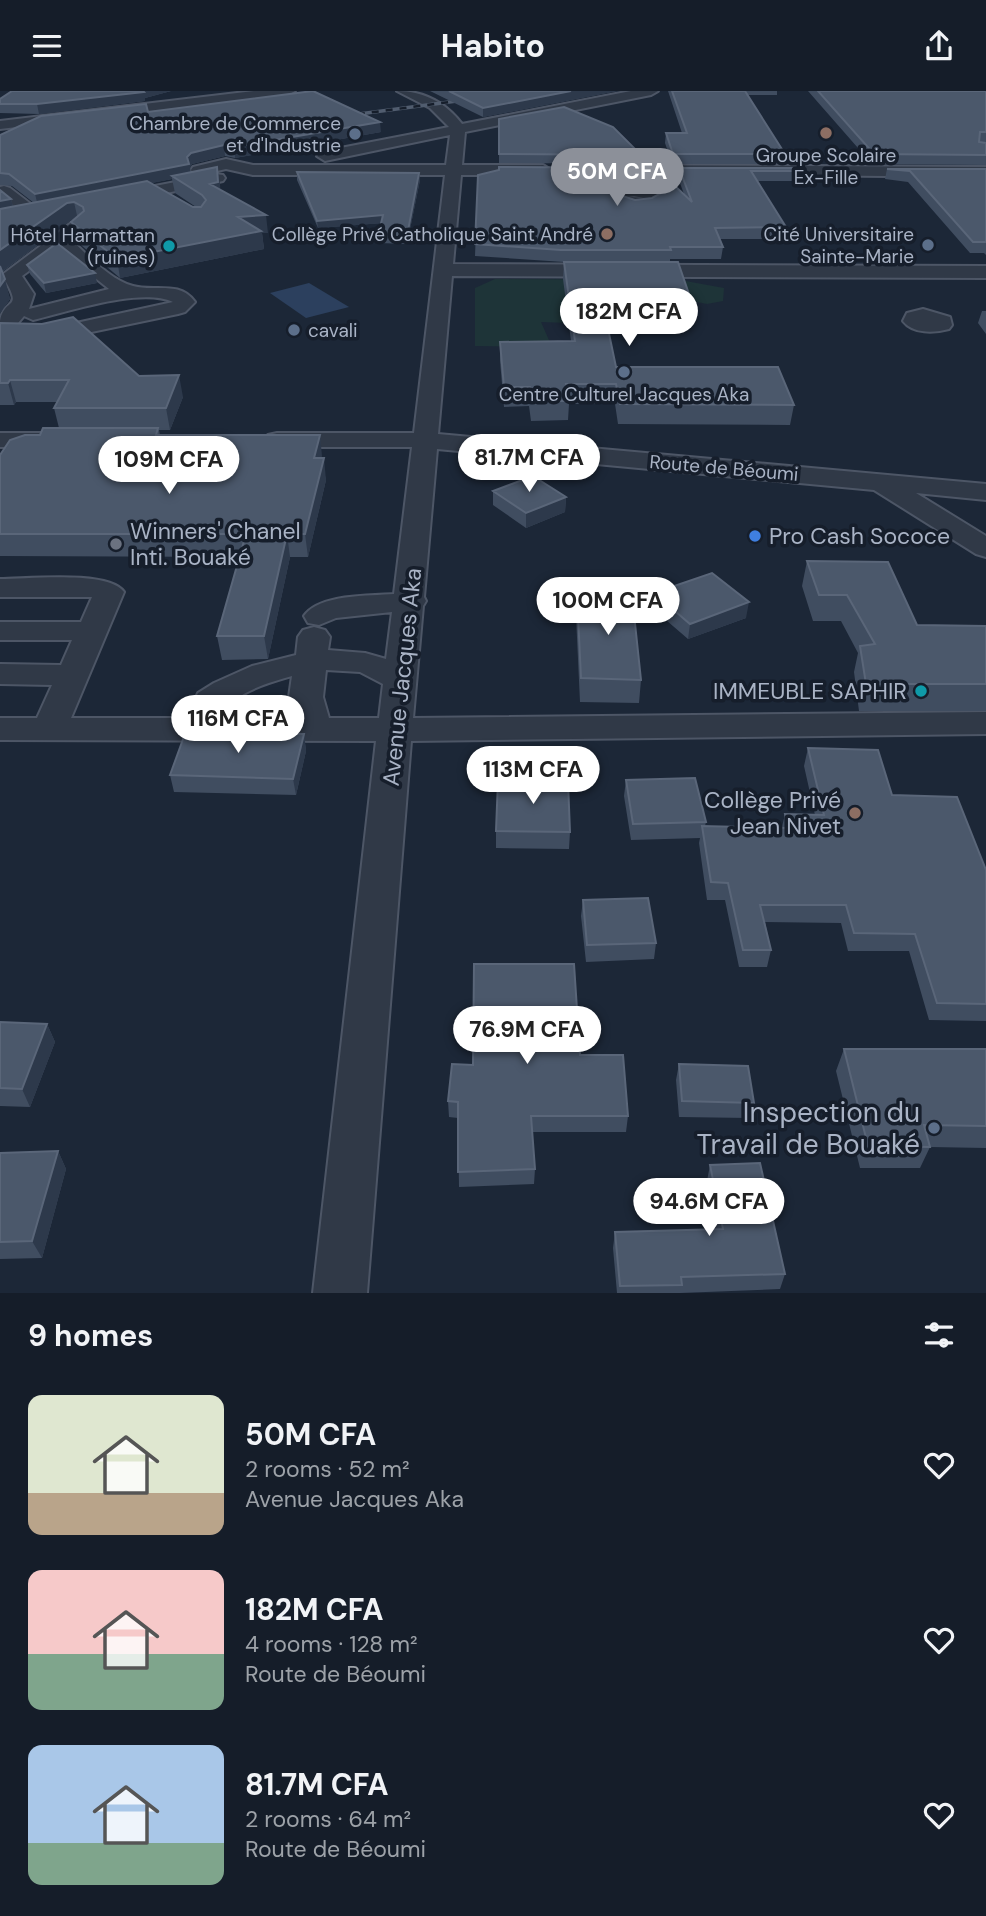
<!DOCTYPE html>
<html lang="en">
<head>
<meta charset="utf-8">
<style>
	:root { --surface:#151d29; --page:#1e2631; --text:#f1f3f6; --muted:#9da2a8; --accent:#8c9099 }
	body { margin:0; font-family:"DM Sans",sans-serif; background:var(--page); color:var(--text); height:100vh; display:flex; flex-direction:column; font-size:26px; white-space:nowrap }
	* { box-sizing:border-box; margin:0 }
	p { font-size:23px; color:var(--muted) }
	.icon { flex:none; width:38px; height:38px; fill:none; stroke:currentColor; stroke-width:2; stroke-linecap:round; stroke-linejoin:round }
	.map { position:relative; height:1202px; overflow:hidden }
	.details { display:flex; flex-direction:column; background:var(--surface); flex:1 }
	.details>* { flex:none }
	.price { position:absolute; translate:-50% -60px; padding:0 16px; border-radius:24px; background:#fff; color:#222; font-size:23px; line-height:46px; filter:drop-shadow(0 2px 4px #0008) }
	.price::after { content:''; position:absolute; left:50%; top:42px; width:21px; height:16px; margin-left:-10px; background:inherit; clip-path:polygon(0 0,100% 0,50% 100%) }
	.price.active { background:var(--accent); color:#fff }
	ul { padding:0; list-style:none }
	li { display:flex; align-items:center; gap:21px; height:175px; padding:0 28px }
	li span { display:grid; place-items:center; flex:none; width:196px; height:140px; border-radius:14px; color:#555 }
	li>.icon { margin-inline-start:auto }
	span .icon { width:84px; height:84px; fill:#fffc; stroke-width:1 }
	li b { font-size:30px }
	h2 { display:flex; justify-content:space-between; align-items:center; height:84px; padding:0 28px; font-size:30px }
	header { display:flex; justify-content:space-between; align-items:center; height:91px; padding:0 28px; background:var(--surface); font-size:32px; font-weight:700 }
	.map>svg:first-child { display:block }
	.green { fill:#1e3438 }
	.water { fill:#2c405e }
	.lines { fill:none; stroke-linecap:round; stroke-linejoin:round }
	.minor-casing { stroke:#4d5666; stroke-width:4 }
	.minor { fill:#303947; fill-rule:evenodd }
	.rail-casing { stroke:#515d6f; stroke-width:3.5 }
	.rail { stroke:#161e2b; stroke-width:2.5; stroke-dasharray:7; stroke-linecap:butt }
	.wall { fill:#404d60; fill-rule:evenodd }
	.shaded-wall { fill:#2d394b }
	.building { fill:#4b586b; stroke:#5a6679; stroke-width:2; fill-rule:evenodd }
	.education-dot { fill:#8d6e63; stroke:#161e2b; stroke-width:2.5 }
	.service-dot { fill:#5c6f8a; stroke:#161e2b; stroke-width:2.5 }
	.culture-dot { fill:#0f9aa8; stroke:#161e2b; stroke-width:2.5 }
	.shop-dot { fill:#3f7fe0; stroke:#161e2b; stroke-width:2.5 }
	.worship-dot { fill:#6b7280; stroke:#161e2b; stroke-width:2.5 }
	.labels { text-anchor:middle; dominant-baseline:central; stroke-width:7; stroke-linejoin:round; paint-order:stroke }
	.far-poi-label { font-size:19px; fill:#a9b3c5; stroke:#161e2b; text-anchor:end }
	.far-street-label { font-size:19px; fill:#a9b3c5; stroke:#161e2b }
	.poi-label { font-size:23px; fill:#a9b3c5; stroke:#161e2b; text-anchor:start }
	.street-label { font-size:23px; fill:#a9b3c5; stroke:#161e2b }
	.near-poi-label { font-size:28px; fill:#a9b3c5; stroke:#161e2b; text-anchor:end }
</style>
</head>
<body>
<header><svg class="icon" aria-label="menu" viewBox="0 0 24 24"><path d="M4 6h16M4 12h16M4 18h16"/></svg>Habito<svg class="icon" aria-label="share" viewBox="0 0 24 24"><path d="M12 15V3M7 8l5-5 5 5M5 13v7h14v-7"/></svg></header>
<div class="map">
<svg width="986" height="1202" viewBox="0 0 986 1202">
	<rect width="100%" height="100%" fill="#1c2737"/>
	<!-- green -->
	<path class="green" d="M495,188L680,189L724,197L723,210L707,213L687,209L569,232L541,231L552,256L475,255V197Z"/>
	<!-- water -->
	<path class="water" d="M309,192L349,216L306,227L270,202Z"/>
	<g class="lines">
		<!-- minor casing -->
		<g class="minor-casing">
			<path id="minor" d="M254,0H295L288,4L0,38V30Z
				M397,0C424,0 446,12 462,33L631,0H658L651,4L465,41L462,74H543L551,79L543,84H461L453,173L986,175V187L452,185L438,343L986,393V409L916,402L986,445V466L976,463L874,399L437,358L424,506L426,510L423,515L413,627L986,621V643L411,650L367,1202H313L376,650L0,649V627H37L52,594L0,593V573L61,574L72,549H0V531H81L92,506H0V488C27,488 109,479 124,501L71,627H187L198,602L214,592L252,575L296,564L298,546L303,539L314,536L325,539L330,546L328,559L365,562L386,568L392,521L336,527L319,534L308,532L304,525C319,503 369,505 394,503L412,356H277L268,354L265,349L268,344L277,342H414L445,84H253L226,78L208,82L223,84L225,87L223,90L119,112L111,107L119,102L196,87L191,79L193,76L226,68L253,74H446L450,44L325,70L317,65L325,60L449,36L430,17ZM326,579L360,581L383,593L379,627H329L323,606ZM292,585L289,606L295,627H221C230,602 268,592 292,585Z
				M614,74L986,76V86L608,82L606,79Z
				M4,95L10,97L40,120L43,124L40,128H28L0,105V96Z
				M634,95L659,100L662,109C649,122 620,120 608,106L614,99ZM634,105L644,107L627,106Z
				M77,131L86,136L71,149C88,164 110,189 133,195C154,201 180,189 195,211L185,221L178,223L53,249L45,248L42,243L45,238L53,237L173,211C140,196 68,221 33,229L24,225L7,245L0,247C0,242 0,235 0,230C5,204 25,222 2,184L71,132ZM59,158L109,198L29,218L34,203L22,185Z
				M923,218L950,226L952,234L949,238C934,242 913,243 903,230L907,222Z
				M0,342H55L64,344L67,349L64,354L55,356H0Z"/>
		</g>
		<!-- minor -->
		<use href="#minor" class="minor"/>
		<!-- rail casing -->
		<g class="rail-casing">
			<path id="rail" d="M344,25L472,8"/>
		</g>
		<!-- rail -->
		<use href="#rail" class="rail"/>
	</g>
	<!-- wall -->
	<path class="wall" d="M12,0H171L145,7V10L39,23L0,22V8Z
		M430,0H617L483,26Z
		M668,0H777V4H747L785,63L784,73H672L665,52L666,42H682Z
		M808,0H986V51H979L986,52V74L872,73Z
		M148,21L381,41L235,67L225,65L192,73L190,76V81L220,98L268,142H262L264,158L120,187L75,149L71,131L73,129H71L2,181L10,208L0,222V99L11,108L13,116L34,112L12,95L0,94V44ZM172,88L175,102L196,116H193L151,92Z
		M499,28L641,64V73L499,72Z
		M656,77L684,103L678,87L679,77L796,80L794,90H758L786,136L784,148H719L723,156L721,168H670V171L691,209L689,227H606L616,276L794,314L790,334L618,333L615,313H569L568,329L531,330L529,315L504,316L500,270V251L571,250L563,188L564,171L475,165L478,84ZM633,92L661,99L662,102L652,107L635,109L613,102L611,99L613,96Z
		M887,78H986V164L984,162H970L908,91L885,88Z
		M297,81L419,82L420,89L407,153L379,152L378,145L382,132L318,137L297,89Z
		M27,174L97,192L46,202L30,183Z
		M982,220H986V243L978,232Z
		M0,232L139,285L183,306L170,339H159L160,344H320L321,367L326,389L308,466H290L268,568L222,569L217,545L240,466L0,465V364L40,344L59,337L54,317L57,311H16L14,314H0Z
		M493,400L566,406L565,421L526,437L493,414Z
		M807,470L917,534L986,535V620H859L854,581L858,562L841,530H813L802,495Z
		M654,502L746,527L688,548L652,517Z
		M577,503L641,589L639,612L580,611L576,525Z
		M304,643L306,660L296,704L174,701L170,684Z
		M808,657L892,704L986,779V930L929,929L909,860H848L841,832L765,831L771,859L767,876H739L725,809H707L699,752L700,747L631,749L624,705L626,689L706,731L705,735L782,736L785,723L815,724L804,675Z
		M496,740L570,741L569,758L496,757Z
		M583,809L656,852L654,868L586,871L581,825Z
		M0,931L47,933L55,951L30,1016L0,1015Z
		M844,958H986V1057L930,1056L920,1077H860L836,980Z
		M580,964L628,1025L626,1041H532L535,1078L534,1093L459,1096L458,1027L449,1026L448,1010L473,974Z
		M679,973L754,1012L749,1027L679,1026L676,989Z
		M58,1060L66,1078L42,1167L0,1168V1062Z
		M710,1074L785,1183L780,1198L680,1202H617L613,1157L615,1141L716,1138L707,1090Z"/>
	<!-- shaded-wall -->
	<path class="shaded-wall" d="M143,0H171L145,7V10L39,23L37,13Z
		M571,0H617L483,26V17Z
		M380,31L381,41L235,67L234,56Z
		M224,54L225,65L192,73L190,76L191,84L172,85V88L38,115L35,103L187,66L191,62Z
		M217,76L220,93L221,109L210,93Z
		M419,82L420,89L407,153V145Z
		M634,82L633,92L613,96L606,104L607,93L614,86Z
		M11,108L14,120L0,123V110Z
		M74,111L78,129H71L0,182V159L67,112Z
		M266,124L268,142H262L264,158L120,187L117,168L238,126Z
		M383,124L384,132L318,137L317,130Z
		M95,182L97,192L46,202L44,192Z
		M5,188L10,208L0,222V195Z
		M179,284L183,306L170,339L166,317Z
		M10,289L16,311L14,314L8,292Z
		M320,344L322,365L316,389L314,367Z
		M324,367L326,389L308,466L305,443Z
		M566,406L565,421L526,437V422Z
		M287,443L290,466L268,568L264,545Z
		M749,511L746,527L688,548L690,533Z
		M304,643L306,660L296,704L293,688Z
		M47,933L55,951L30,1016L22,998Z
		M58,1060L66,1078L42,1167L32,1150Z"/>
	<!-- building -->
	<path class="building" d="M12,0H143L144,1L37,13H0V8Z
		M313,0L380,31L234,56L224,54L191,62L187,66L189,73L35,103L9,83L0,82V44L41,25L146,13L148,21Z
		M449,0H571L483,17Z
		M672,0H745L785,63H673L666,42H687Z
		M818,0H986V41H980L979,51L986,52V64L874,63Z
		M564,16L613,36L641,64L499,63V28Z
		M217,76L218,91L210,93L266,124L238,126L261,140L117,168L71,131L84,120L83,116L74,111L67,112L0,159V118L147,90L193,116H201L206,109L202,104L172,85Z
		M499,76L656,77L692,111L679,77H795L796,80H751L786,136L715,137L723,156H670L671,159H561L475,153L478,84L499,79ZM634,82L662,88L665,100L652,107L635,109L613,102L607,93L614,86Z
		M887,78H986V151H973L910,80Z
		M297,81L419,82L407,145H378L383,124L317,130Z
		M0,99L11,108L0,110Z
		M57,152L95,182L44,192L27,174Z
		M564,171H678L691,209H602L616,276H778L794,314L620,313L616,293H566L569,310H532L530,296H504L500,251L575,250Z
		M0,175L5,188L0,195Z
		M73,226L139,285L179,284L166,317H54L69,289H10L8,292H0V232L42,233Z
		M43,337H158L156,344H320L314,367H324L305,443H287L264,545H217L246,443H0V364L10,349L25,344H40Z
		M533,385L566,406L526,422L493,400Z
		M807,470L888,471L917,534L986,535V593H866L860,555L875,553L847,504H819Z
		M712,482L749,511L690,533L654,502Z
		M577,503L632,504L641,589L581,587Z
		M186,640L304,643L293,688L170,684Z
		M808,657L878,659L892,704L957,706L986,779V913L937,912L915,843L854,842L846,814H760L771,859H743L728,792L711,791L702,735L788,737L785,723L824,724Z
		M695,687L706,731L633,733L626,689Z
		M498,689L568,691L570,741L496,740Z
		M648,807L656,852L587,854L583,809Z
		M474,873H574L580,964H623L628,1025H531L535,1078L458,1081V1011L448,1010L452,973L473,974Z
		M0,931L47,933L22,998L0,997Z
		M844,958H986V1035L924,1034L930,1056L868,1055Z
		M679,973L748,975L754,1012L682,1010Z
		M58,1060L32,1150L0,1151V1062Z
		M760,1072L785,1183L681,1186L682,1194L620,1195L615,1141L723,1138L710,1074Z"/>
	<!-- markers -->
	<g class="education-dot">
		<circle cx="826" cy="42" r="7"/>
		<circle cx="607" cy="143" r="7"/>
		<circle cx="855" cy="722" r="7"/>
	</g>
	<g class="service-dot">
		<circle cx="355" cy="43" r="7"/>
		<circle cx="928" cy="154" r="7"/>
		<circle cx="294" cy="239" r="7"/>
		<circle cx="624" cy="281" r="7"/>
		<circle cx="934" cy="1037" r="7"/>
	</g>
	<g class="culture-dot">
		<circle cx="169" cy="155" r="7"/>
		<circle cx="921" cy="600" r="7"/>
	</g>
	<circle class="shop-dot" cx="755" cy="445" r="7"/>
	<circle class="worship-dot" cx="116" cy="453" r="7"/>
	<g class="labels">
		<!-- far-poi labels -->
		<g class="far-poi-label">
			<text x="341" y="32">Chambre de Commerce<tspan x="341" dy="22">et d'Industrie</tspan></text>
			<text x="826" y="64" text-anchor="middle">Groupe Scolaire<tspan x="826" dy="22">Ex-Fille</tspan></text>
			<text x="593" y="143">Collège Privé Catholique Saint André</text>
			<text x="914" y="143">Cité Universitaire<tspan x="914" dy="22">Sainte-Marie</tspan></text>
			<text x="155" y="144">Hôtel Harmattan<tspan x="155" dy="22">(ruines)</tspan></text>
			<text x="308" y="239" text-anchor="start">cavali</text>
			<text x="624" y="303" text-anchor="middle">Centre Culturel Jacques Aka</text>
		</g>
		<!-- far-street labels -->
		<g class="far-street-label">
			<text transform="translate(724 377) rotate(5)">Route de Béoumi</text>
		</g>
		<!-- poi labels -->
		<g class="poi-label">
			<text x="130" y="440">Winners' Chanel<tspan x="130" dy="26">Inti. Bouaké</tspan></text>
			<text x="769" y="445">Pro Cash Sococe</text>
			<text x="907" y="600" text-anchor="end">IMMEUBLE SAPHIR</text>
			<text x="841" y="709" text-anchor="end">Collège Privé<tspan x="841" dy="26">Jean Nivet</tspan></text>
		</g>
		<!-- street labels -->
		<g class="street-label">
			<text transform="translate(402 586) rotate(-84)">Avenue Jacques Aka</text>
		</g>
		<!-- near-poi labels -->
		<g class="near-poi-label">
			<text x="920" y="1021">Inspection du<tspan x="920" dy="32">Travail de Bouaké</tspan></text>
		</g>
	</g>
</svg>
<b class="price active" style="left:617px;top:117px">50M CFA</b>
<b class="price" style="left:629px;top:257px">182M CFA</b>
<b class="price" style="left:529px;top:403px">81.7M CFA</b>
<b class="price" style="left:169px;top:405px">109M CFA</b>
<b class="price" style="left:608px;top:546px">100M CFA</b>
<b class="price" style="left:238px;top:664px">116M CFA</b>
<b class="price" style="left:533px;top:715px">113M CFA</b>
<b class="price" style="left:527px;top:975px">76.9M CFA</b>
<b class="price" style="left:709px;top:1147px">94.6M CFA</b>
</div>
<section class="details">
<h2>9 homes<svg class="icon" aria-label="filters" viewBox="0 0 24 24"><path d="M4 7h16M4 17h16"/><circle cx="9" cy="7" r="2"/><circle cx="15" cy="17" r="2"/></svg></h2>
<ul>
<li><span style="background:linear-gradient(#dfe7d0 70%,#b9a48a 0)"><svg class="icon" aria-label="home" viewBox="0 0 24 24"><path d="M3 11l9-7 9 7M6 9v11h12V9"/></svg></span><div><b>50M CFA</b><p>2 rooms · 52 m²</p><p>Avenue Jacques Aka</p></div><svg class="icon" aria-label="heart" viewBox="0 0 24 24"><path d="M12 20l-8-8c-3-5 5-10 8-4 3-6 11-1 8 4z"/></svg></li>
<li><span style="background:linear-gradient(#f6c9c9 60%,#7fa58c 0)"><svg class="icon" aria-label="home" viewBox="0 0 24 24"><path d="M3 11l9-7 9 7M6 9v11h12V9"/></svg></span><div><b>182M CFA</b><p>4 rooms · 128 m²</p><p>Route de Béoumi</p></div><svg class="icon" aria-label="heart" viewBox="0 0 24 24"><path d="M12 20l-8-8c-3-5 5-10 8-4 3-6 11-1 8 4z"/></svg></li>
<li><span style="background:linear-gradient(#a9c7e8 70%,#7fa58c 0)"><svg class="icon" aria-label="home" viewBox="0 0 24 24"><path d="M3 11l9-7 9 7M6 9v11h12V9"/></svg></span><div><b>81.7M CFA</b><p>2 rooms · 64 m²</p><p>Route de Béoumi</p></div><svg class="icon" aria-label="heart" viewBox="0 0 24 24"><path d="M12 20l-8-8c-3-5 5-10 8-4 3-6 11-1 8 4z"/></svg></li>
</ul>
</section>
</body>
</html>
